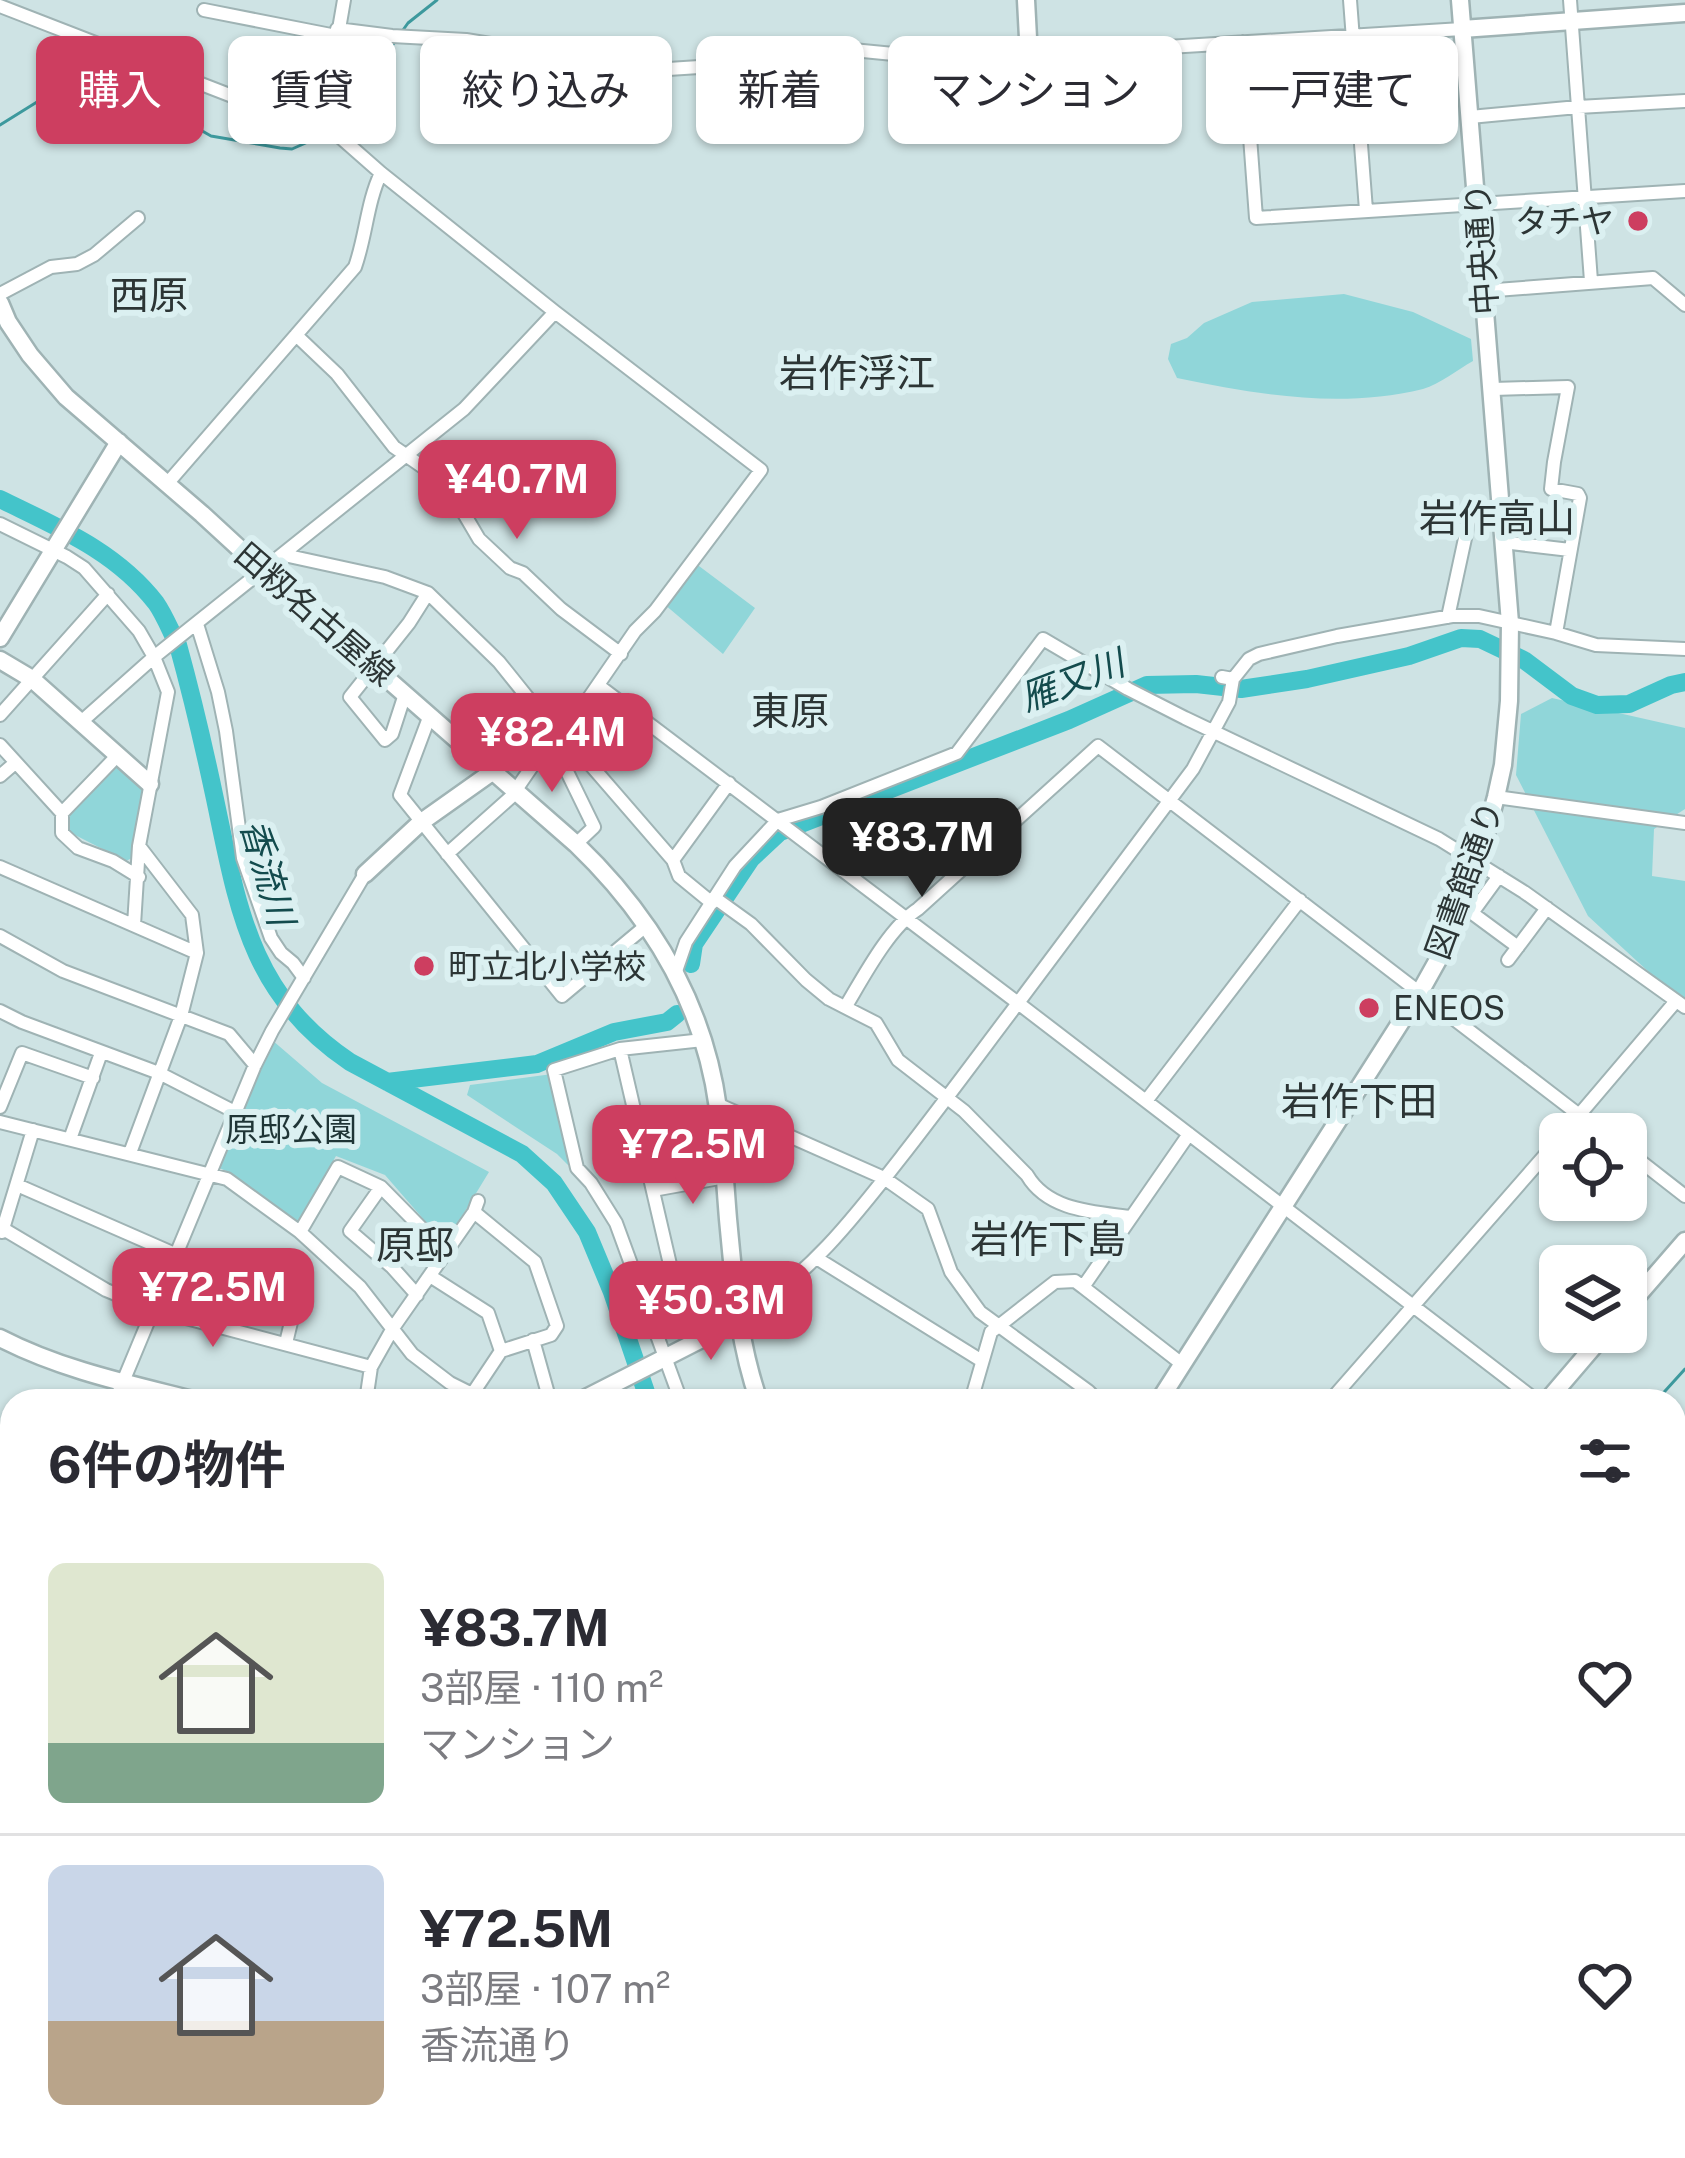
<!DOCTYPE html>
<html lang="ja">
<head>
<meta charset="utf-8">
<style>
	:root { --surface:#fff; --page:#f7f7f7; --text:#2b2b33; --muted:#7c7c81; --line:#e1e1e2; --accent:#cd3e60 }
	body { margin:0; font-family:"Public Sans","Noto Sans JP",sans-serif; background:var(--page); color:var(--text); height:100vh; display:flex; flex-direction:column; font-size:45px; white-space:nowrap }
	* { box-sizing:border-box; margin:0 }
	p { font-size:39px; color:var(--muted) }
	.icon { flex:none; width:66px; height:66px; fill:none; stroke:currentColor; stroke-width:2; stroke-linecap:round; stroke-linejoin:round }
	.map { position:relative; flex:1; overflow:hidden }
	.sheet { position:absolute; left:0px; top:1389px; width:1686px; height:771px; display:flex; flex-direction:column; background:var(--surface); border-radius:36px 36px 0 0; box-shadow:0 3px 9px #0004 }
	.sheet>* { flex:none }
	.top-card { position:absolute; left:36px; top:36px; width:1614px; height:108px; display:flex; gap:24px }
	.controls { position:absolute; left:1539px; top:1113px; display:grid; gap:24px }
	.controls a { display:grid; place-items:center; width:108px; height:108px; border-radius:18px; background:var(--surface); box-shadow:0 3px 9px #0004; font-size:60px }
	.price { position:absolute; translate:-50% -102px; padding:0 27px; border-radius:24px; background:var(--accent); color:#fff; font-size:39px; line-height:78px; filter:drop-shadow(0 3px 6px #0008) }
	.price::after { content:''; position:absolute; left:50%; top:72px; width:36px; height:27px; margin-left:-18px; background:inherit; clip-path:polygon(0 0,100% 0,50% 100%) }
	.price.on { background:#222; color:#fff }
	ul { padding:0; list-style:none }
	li { display:flex; align-items:center; gap:36px; height:300px; padding:0 48px }
	li+li { border-top:3px solid var(--line) }
	li span { display:grid; place-items:center; flex:none; width:336px; height:240px; border-radius:18px; color:#555 }
	li>.icon { margin-inline-start:auto }
	span .icon { width:144px; height:144px; fill:#fffc; stroke-width:1 }
	li b { font-size:51px }
	h2 { display:flex; justify-content:space-between; align-items:center; height:144px; padding:0 48px; font-size:51px }
	.chip { padding:0 42px; border-radius:18px; background:var(--surface); box-shadow:0 3px 9px #0004; font-size:42px; line-height:108px }
	.chip.on { background:var(--accent); color:#fff }
	.map>svg:first-child { display:block }
	.green { fill:#90d6d9 }
	.lines { fill:none; stroke-linecap:round; stroke-linejoin:round }
	.stream { stroke:#3d999d; stroke-width:3 }
	.river { stroke:#44c4ca; stroke-width:18 }
	.street-casing { stroke:#9fb3b4; stroke-width:16 }
	.secondary-casing { stroke:#9fb3b4; stroke-width:21 }
	.street { stroke:#fff; stroke-width:12 }
	.secondary { stroke:#fff; stroke-width:16 }
	.poi-dot { fill:#cd3e60; stroke:#dbf0f1; stroke-width:4.5 }
	.labels { text-anchor:middle; dominant-baseline:central; stroke-width:12; stroke-linejoin:round; paint-order:stroke }
	.poi-label { font-size:33px; fill:#2c3535; stroke:#dbf0f1; text-anchor:start }
	.street-label { font-size:33px; fill:#2c3535; stroke:#dbf0f1 }
	.park-label { font-size:33px; fill:#1f3536; stroke:#dbf0f1 }
	.water-label { font-size:36px; font-style:italic; fill:#134b4d; stroke:#dbf0f1 }
	.quarter-label { font-size:39px; fill:#2c3535; stroke:#dbf0f1 }
</style>
</head>
<body>
<div class="map">
<svg width="1685" height="2158" viewBox="0 0 1685 2158">
	<rect width="100%" height="100%" fill="#cee3e4"/>
	<!-- green -->
	<path class="green" d="M1344,294L1413,312L1471,339L1473,361C1457,370 1440,384 1423,389C1341,409 1258,395 1177,378L1168,359L1171,344L1187,338L1204,323L1252,302Z
		M695,563L755,608L723,654L664,604Z
		M1552,698L1685,728V809L1654,829L1652,876L1685,881V1000L1677,998L1588,916L1516,775L1521,714Z
		M116,765L144,789L132,858L126,861L75,835L66,828L71,811Z
		M272,1040L322,1083L489,1172L445,1244L385,1175L336,1156L298,1223L231,1173L219,1168Z
		M552,1074L572,1163L568,1165L557,1154L467,1095L470,1085Z
		M0,1449L12,1454V1626H9L0,1607Z"/>
	<g class="lines">
		<!-- stream -->
		<path class="stream" d="M403,30L408,23L437,0
			M0,125L45,97L72,96L123,111L164,109L211,136L280,148L292,149L326,134
			M334,128L394,43
			M1656,1401L1685,1369
			M1674,1494L1685,1503
			M1674,1649L1685,1636
			M1674,1786L1685,1773
			M1674,1930L1685,1931"/>
		<!-- river -->
		<path class="river" d="M0,499C57,527 116,551 156,603C165,616 171,632 178,645C192,696 204,747 215,799C238,908 250,995 350,1062L522,1154L554,1183L587,1232L612,1292L649,1401
			M691,964L694,944L751,859L780,832L1069,720L1147,685L1196,684L1241,689L1307,679L1409,656L1461,638L1480,639L1524,660L1572,696L1597,705L1629,704L1671,685L1685,682
			M387,1082L537,1064L614,1032L667,1022L677,1014
			M0,1644L12,1668
			M313,2148L317,2158
			M1048,2148L1054,2158"/>
		<!-- street casing -->
		<g class="street-casing">
			<path id="street" d="M344,0L323,122L381,173L555,312L761,470L655,611L635,631L582,708L537,759L511,797L447,854
				M1350,0L1366,210
				M1570,0L1591,281
				M0,6L245,101L323,122
				M204,10L336,36
				M337,29L392,36L466,40L653,70L730,65L822,47L955,60L1462,29
				M1243,42L1256,218L1685,191
				M1470,117L1578,107L1685,101
				M1483,291L1653,278L1685,305
				M0,294L51,267L77,264L94,255L138,218
				M296,335L337,374L394,447L446,483L479,539L510,568L523,573L561,609L621,654
				M1493,389L1568,387L1554,462L1551,489L1578,494L1580,498L1556,633
				M166,485L355,267C366,236 367,202 381,173
				M0,524L67,557L84,568L139,631L154,657L168,692L139,846L134,925
				M1502,542L1570,550
				M284,555L385,577L428,593L499,662L536,708L594,827L576,844
				M1448,617L1472,506
				M197,624L218,692L226,731L243,858L271,938L281,953L293,963L304,978
				M1222,677L1233,679L1249,659L1259,654L1337,636L1452,616H1479L1556,633L1596,645L1685,649
				M599,686L1018,1003L1193,769L1229,702L1233,679
				M405,694L392,734L385,740L350,697L409,623L428,593
				M0,715L108,594
				M430,715L400,795L562,996L647,925
				M81,722L154,657L464,409L555,312
				M563,729L569,740L673,860L679,876L712,903
				M0,745L62,813
				M117,756L62,813V833L78,848L113,861L139,877
				M0,776L15,763
				M1496,797L1685,823
				M139,846L192,915L197,953
				M673,860L729,783
				M0,867L197,953L181,1016L130,1153
				M1499,876L1472,913L1518,947
				M715,898L751,924L806,980L829,999L876,1023L898,1060L964,1111L1027,1175C1048,1211 1094,1212 1131,1217
				M0,936L63,971L229,1034L255,1065
				M1508,960L1547,908
				M676,971L686,942L735,866L778,820L821,807L957,753L1043,639L1128,689L1185,718L1439,839L1524,892L1685,1007
				M846,1006C864,976 889,928 918,909L1098,746L1604,1134
				M0,1011L22,1022L159,1073L235,1112
				M620,1049L672,1273L641,1287
				M1146,1101L1300,900
				M717,1104L884,1178L928,1209L951,1272L980,1312L1088,1391L1098,1401
				M0,1107L22,1053L93,1078
				M0,1122L227,1179L300,1232L360,1287L412,1354L450,1383L470,1393L475,1390L501,1351L551,1335L557,1326L535,1262L474,1212
				M1563,1134L1676,1001
				M70,1139L101,1053
				M1626,1150L1685,1196
				M17,1185L177,1255L292,1318L286,1343
				M381,1187L350,1231L392,1267L417,1295
				M653,1190L725,1177
				M0,1227L106,1290L152,1309L371,1367
				M2,1232L33,1130
				M300,1232L338,1167L381,1187L445,1252
				M818,1259L982,1361
				M430,1276L488,1313L501,1351
				M1083,1287L1182,1364
				M737,1321C812,1273 853,1219 906,1151C944,1102 981,1052 1018,1003L1537,1401
				M533,1340L550,1401
				M115,1401L255,1065L272,1031L365,874
				M366,1401L371,1367L393,1328L474,1212L478,1201
				M681,1401L616,1223L591,1183L577,1168L554,1070L620,1049L703,1040
				M971,1401L991,1332L1055,1282L1075,1281L1083,1287L1189,1134
				M1330,1401L1560,1138
				M0,1443L12,1449
				M1674,1523L1685,1510
				M0,1620L12,1644
				M0,1672L12,1697
				M0,1723L12,1717
				M0,1832L12,1849
				M0,1977L12,1964
				M0,1997L12,2008
				M1674,2055L1685,2039
				M0,2068L12,2059
				M225,2148L228,2158
				M300,2148L303,2158
				M326,2148L329,2158
				M379,2148L382,2158
				M462,2148L463,2158
				M817,2148L825,2153L864,2148
				M1026,2148L1031,2158
				M1200,2148L1216,2158
				M1524,2148L1531,2158
				M0,2152L24,2158
				M37,2158L66,2152
				M579,2158L586,2148
				M770,2158L776,2148
				M966,2158L978,2148
				M1120,2158L1117,2156L1126,2148
				M1403,2158L1405,2148
				M1600,2158L1608,2148"/>
		</g>
		<!-- secondary casing -->
		<g class="secondary-casing">
			<path id="secondary" d="M1026,0L1029,57
				M1462,29L1685,13
				M0,303L8,322L30,355L66,397L202,514L264,571L576,844C651,916 704,1004 718,1108C723,1145 725,1182 728,1219C734,1281 738,1342 759,1401
				M0,638L119,442
				M0,660L32,679L150,784
				M365,874L420,823L492,772
				M1626,1309L1685,1241
				M0,1338C62,1370 130,1384 197,1401
				M580,1401L737,1321
				M1159,1401L1420,992L1444,949L1478,863L1496,797L1503,765L1509,701L1510,623L1460,0
				M1547,1401L1606,1332
				M0,1908L12,1915
				M1674,2014H1685
				M159,2158L166,2148
				M675,2158L681,2148"/>
		</g>
		<!-- street -->
		<use href="#street" class="street"/>
		<!-- secondary -->
		<use href="#secondary" class="secondary"/>
	</g>
	<!-- markers -->
	<g class="poi-dot">
		<circle cx="1638" cy="221" r="12"/>
		<circle cx="424" cy="966" r="12"/>
		<circle cx="1369" cy="1008" r="12"/>
	</g>
	<g class="labels">
		<!-- poi labels -->
		<g class="poi-label">
			<text x="1614" y="221" text-anchor="end">タチヤ</text>
			<text x="448" y="966">町立北小学校</text>
			<text x="1393" y="1008">ENEOS</text>
		</g>
		<!-- street labels -->
		<g class="street-label">
			<text transform="translate(1481 249) rotate(-94)">中央通り</text>
			<text transform="translate(315 614) rotate(41)">田籾名古屋線</text>
			<text transform="translate(1464 880) rotate(-70)">図書館通り</text>
		</g>
		<!-- park labels -->
		<g class="park-label">
			<text x="291" y="1129">原邸公園</text>
		</g>
		<!-- water labels -->
		<g class="water-label">
			<text transform="translate(1072 680) rotate(-21)">雁又川</text>
			<text transform="translate(268 872) rotate(74)">香流川</text>
		</g>
		<!-- quarter labels -->
		<g class="quarter-label">
			<text x="149" y="295">西原</text>
			<text x="857" y="373">岩作浮江</text>
			<text x="1497" y="518">岩作高山</text>
			<text x="790" y="711">東原</text>
			<text x="1359" y="1101">岩作下田</text>
			<text x="1048" y="1239">岩作下島</text>
			<text x="415" y="1245">原邸</text>
		</g>
	</g>
</svg>
<div class="controls">
<a><svg class="icon" aria-label="locate" viewBox="0 0 24 24"><circle cx="12" cy="12" r="6"/><path d="M12 2v4M12 18v4M2 12h4M18 12h4"/></svg></a>
<a><svg class="icon" aria-label="layers" viewBox="0 0 24 24"><path d="M12 4l9 5-9 5-9-5zM3 14l9 5 9-5"/></svg></a>
</div>
<b class="price" style="left:517px;top:542px">¥40.7M</b>
<b class="price" style="left:552px;top:795px">¥82.4M</b>
<b class="price on" style="left:922px;top:900px">¥83.7M</b>
<b class="price" style="left:693px;top:1207px">¥72.5M</b>
<b class="price" style="left:213px;top:1350px">¥72.5M</b>
<b class="price" style="left:711px;top:1363px">¥50.3M</b>
<div class="top-card">
<a class="chip on">購入</a>
<a class="chip">賃貸</a>
<a class="chip">絞り込み</a>
<a class="chip">新着</a>
<a class="chip">マンション</a>
<a class="chip">一戸建て</a>
</div>
<section class="sheet">
<h2>6件の物件<svg class="icon" aria-label="filters" viewBox="0 0 24 24"><path d="M4 7h16M4 17h16"/><circle cx="9" cy="7" r="2"/><circle cx="15" cy="17" r="2"/></svg></h2>
<ul>
<li><span style="background:linear-gradient(#dfe7d0 75%,#7fa58c 0)"><svg class="icon" aria-label="home" viewBox="0 0 24 24"><path d="M3 11l9-7 9 7M6 9v11h12V9"/></svg></span><div><b>¥83.7M</b><p>3部屋 · 110 m²</p><p>マンション</p></div><svg class="icon" aria-label="heart" viewBox="0 0 24 24"><path d="M12 20l-8-8c-3-5 5-10 8-4 3-6 11-1 8 4z"/></svg></li>
<li><span style="background:linear-gradient(#c9d6e8 65%,#b9a48a 0)"><svg class="icon" aria-label="home" viewBox="0 0 24 24"><path d="M3 11l9-7 9 7M6 9v11h12V9"/></svg></span><div><b>¥72.5M</b><p>3部屋 · 107 m²</p><p>香流通り</p></div><svg class="icon" aria-label="heart" viewBox="0 0 24 24"><path d="M12 20l-8-8c-3-5 5-10 8-4 3-6 11-1 8 4z"/></svg></li>
</ul>
</section>
</div>
</body>
</html>
